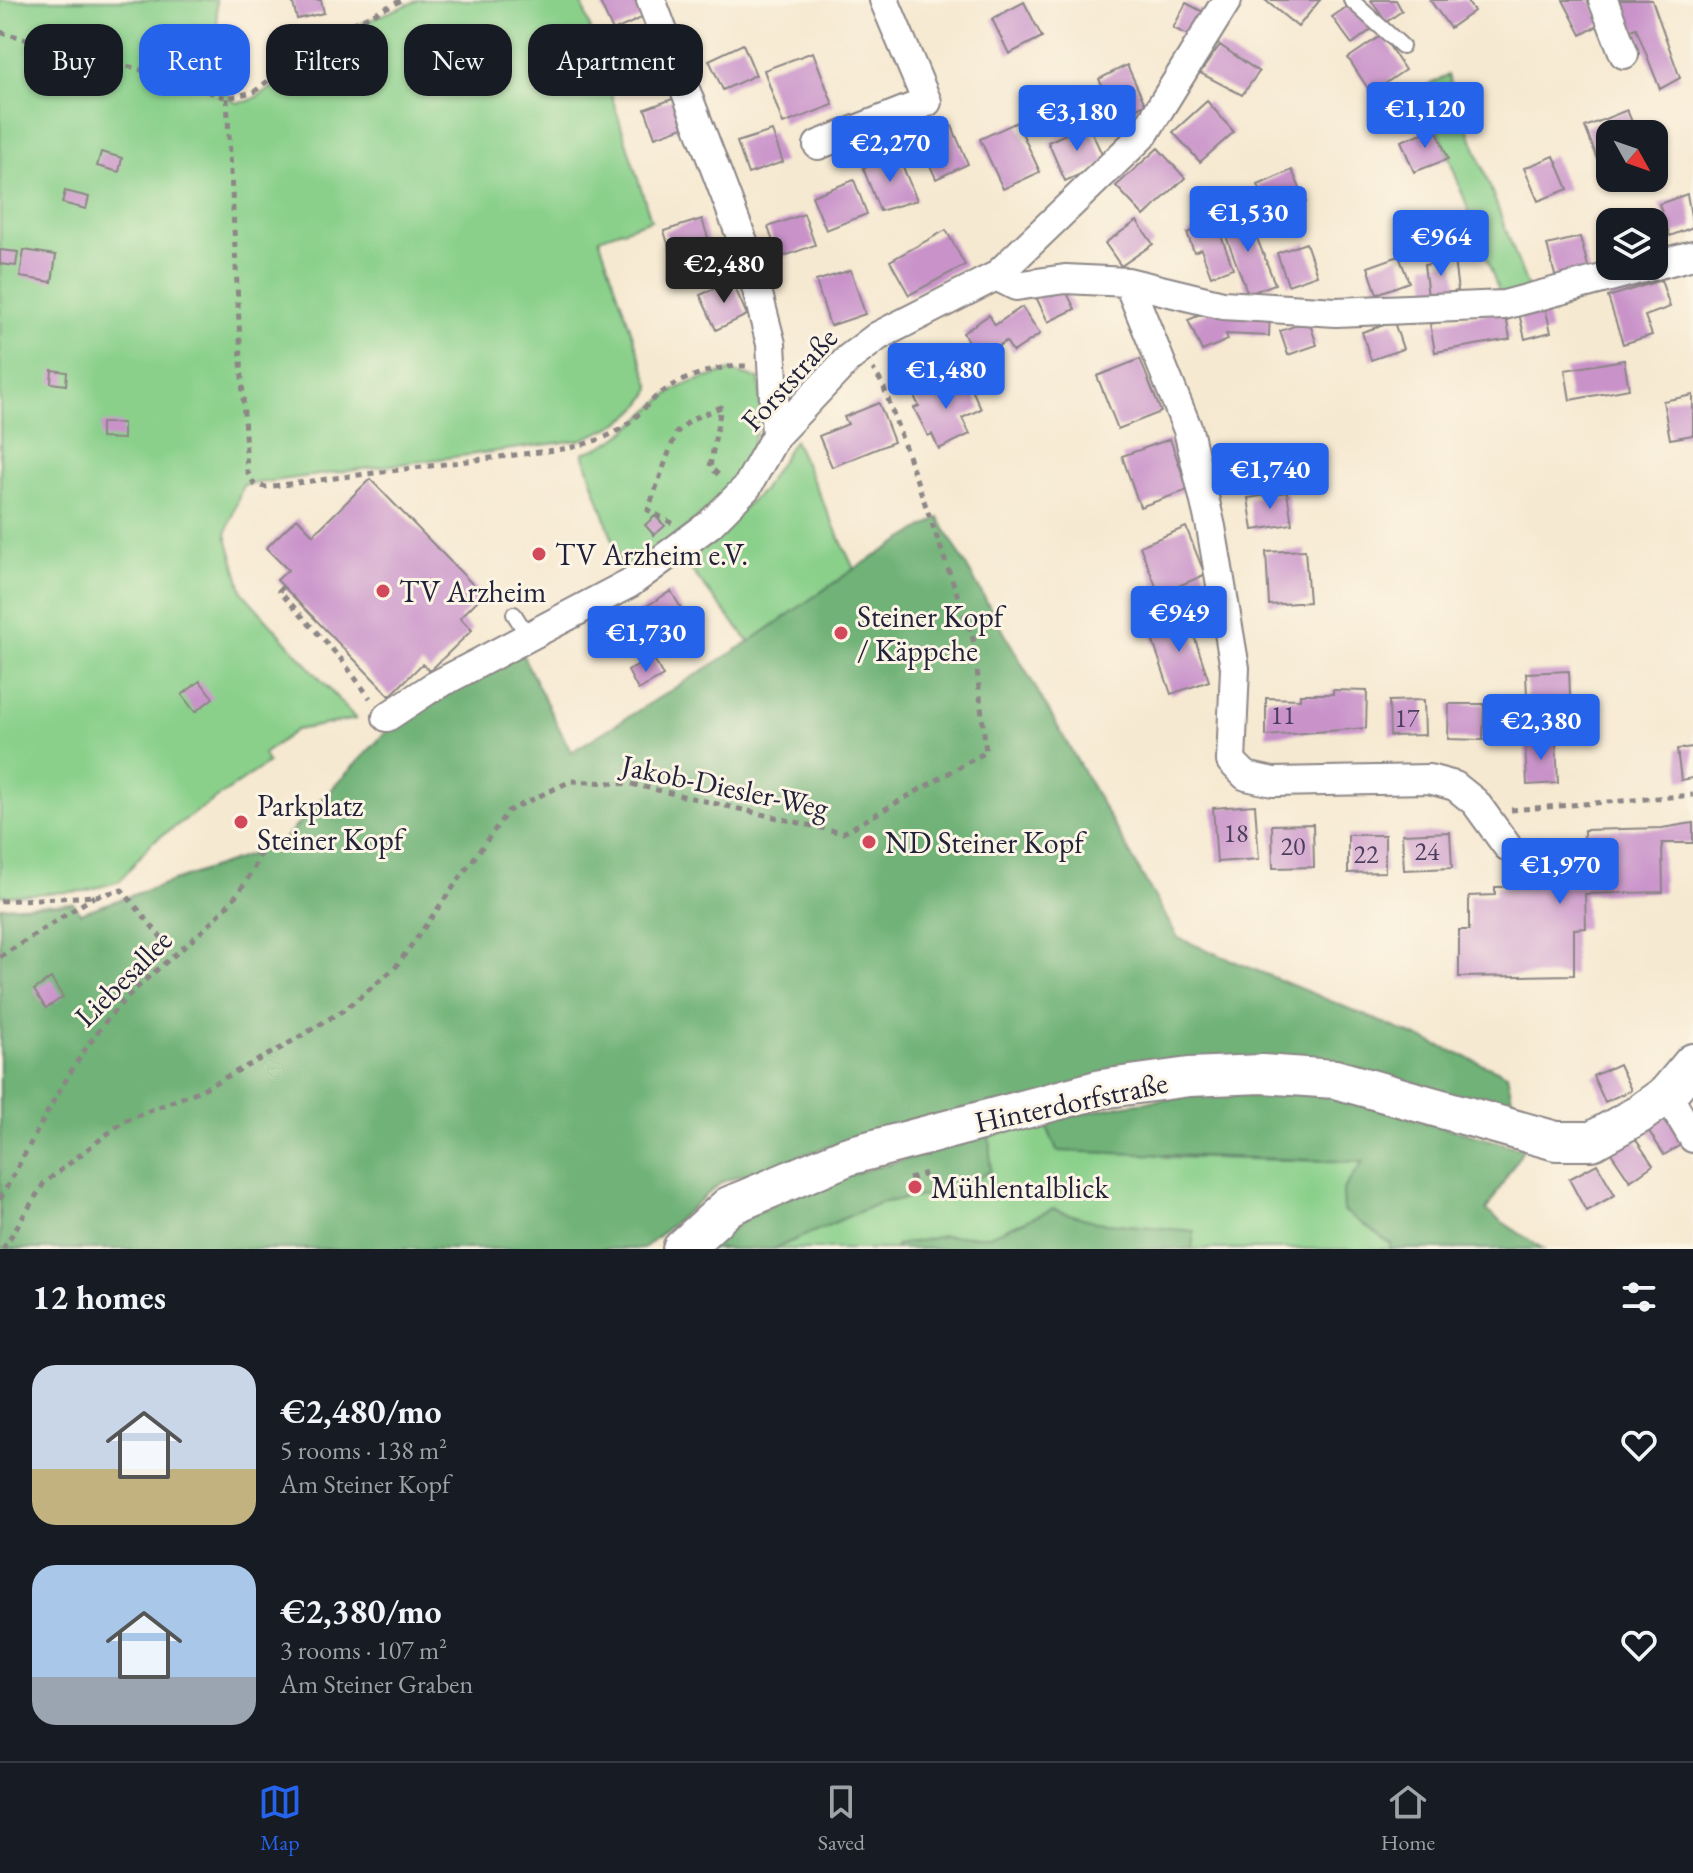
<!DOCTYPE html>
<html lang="en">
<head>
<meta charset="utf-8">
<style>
	:root { --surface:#171b24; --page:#242831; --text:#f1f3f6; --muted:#9ea1a6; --line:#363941; --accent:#2563eb }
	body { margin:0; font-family:"EB Garamond",serif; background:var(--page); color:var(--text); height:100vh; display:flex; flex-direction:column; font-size:30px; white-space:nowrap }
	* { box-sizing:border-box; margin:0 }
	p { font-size:26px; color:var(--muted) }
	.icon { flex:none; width:44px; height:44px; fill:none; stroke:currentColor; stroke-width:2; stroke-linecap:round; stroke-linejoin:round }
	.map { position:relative; height:1249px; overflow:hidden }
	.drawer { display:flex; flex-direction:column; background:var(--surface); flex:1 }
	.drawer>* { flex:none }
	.banner { position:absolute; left:24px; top:24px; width:800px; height:72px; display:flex; gap:16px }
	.needle { width:52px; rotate:130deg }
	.tools { position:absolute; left:1596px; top:120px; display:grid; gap:16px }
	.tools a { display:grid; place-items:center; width:72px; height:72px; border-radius:16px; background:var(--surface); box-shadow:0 2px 6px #0004; font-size:40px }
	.price { position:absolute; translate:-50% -68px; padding:0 18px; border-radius:8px; background:var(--accent); color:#fff; font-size:26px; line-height:52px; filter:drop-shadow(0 2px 4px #0008) }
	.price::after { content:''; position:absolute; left:50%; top:48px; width:24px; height:18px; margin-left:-12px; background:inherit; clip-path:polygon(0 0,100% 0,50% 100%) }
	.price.on { background:#222; color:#fff }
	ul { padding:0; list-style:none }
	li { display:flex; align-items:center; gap:24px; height:200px; padding:0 32px }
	li span { display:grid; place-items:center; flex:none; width:224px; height:160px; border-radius:24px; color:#555 }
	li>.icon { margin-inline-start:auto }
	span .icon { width:96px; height:96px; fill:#fffc; stroke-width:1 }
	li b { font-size:34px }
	h2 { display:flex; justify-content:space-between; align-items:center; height:96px; padding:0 32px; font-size:34px }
	.chip { padding:0 28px; border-radius:24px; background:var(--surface); box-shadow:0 2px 6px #0004; font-size:28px; line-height:72px }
	.chip.on { background:var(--accent); color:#fff }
	.menu { display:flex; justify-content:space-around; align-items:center; height:112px; border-top:2px solid var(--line); background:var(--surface); font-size:22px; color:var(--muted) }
	.menu a { display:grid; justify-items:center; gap:4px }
	.menu .on { color:var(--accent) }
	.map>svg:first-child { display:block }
	.green { fill:#8ad08b; stroke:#567963; stroke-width:2 }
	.forest { fill:#6fb277; stroke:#486a59; stroke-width:2 }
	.building { fill:#c993ca }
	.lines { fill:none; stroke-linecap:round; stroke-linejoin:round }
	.lane-casing { stroke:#8c8686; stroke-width:18 }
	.street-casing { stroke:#8c8686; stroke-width:32 }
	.secondary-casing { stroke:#8c8686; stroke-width:42 }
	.path { stroke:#8c8686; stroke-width:5; stroke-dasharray:6 6; stroke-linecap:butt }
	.lane { stroke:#fff; stroke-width:14 }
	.street { stroke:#fff; stroke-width:28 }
	.secondary { stroke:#fff; stroke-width:38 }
	.poi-dot { fill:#d1495b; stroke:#fcf5e5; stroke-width:3 }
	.labels { text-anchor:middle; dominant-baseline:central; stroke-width:6; stroke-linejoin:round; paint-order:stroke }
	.number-label { font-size:26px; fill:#4c3e5f }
	.street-label { font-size:30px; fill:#22223b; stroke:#fcf5e5 }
	.poi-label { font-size:30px; fill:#22223b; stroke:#fcf5e5; text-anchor:start }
</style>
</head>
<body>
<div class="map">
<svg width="1693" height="1249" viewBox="0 0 1693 1249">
	<rect width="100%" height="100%" fill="#fcf5e5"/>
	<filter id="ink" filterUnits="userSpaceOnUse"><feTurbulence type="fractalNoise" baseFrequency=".0125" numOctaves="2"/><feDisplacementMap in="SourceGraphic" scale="16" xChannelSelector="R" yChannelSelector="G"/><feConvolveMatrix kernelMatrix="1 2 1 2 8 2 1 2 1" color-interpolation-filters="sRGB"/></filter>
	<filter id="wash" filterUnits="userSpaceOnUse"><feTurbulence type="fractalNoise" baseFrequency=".006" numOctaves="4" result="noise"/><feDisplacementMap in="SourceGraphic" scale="32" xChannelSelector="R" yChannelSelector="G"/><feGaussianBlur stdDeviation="1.8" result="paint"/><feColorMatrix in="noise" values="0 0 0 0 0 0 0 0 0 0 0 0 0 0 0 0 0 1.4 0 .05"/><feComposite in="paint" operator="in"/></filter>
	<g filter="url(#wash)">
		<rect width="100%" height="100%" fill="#f6e9d1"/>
		<!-- green -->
		<path class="green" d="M0,0H216L222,89L236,103L249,101L269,90L323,45L358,25L419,0H581L651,220L599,238L651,388C638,418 609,429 580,440L243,485L226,534L243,593L356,719L296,730L263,754L268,763L151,843L120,881L85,891L0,896Z
			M1448,75L1532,299L1504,305L1423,88Z
			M730,371L759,379C771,478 694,522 624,573L583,453C620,443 637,420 665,397C682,383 709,377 730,371Z
			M794,440L854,569L749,642L684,561L762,491Z
			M1045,1122L1166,1157L1363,1162L1343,1190L1391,1244L1390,1249H774L879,1203L954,1191L991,1171L989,1136Z"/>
		<!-- forest -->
		<path class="forest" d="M939,518L1178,938L1507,1074L1516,1118L1354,1068L906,1121L722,1182L643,1249H0V907L73,903L80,913L270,848L283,840L388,730L520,650L571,752L749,642L854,569Z
			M1272,1090L1329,1095L1523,1149L1486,1211L1543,1249H1390L1391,1244L1344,1211L1343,1190L1363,1162L1057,1151L1045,1122C1120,1103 1195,1093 1272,1090Z
			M989,1136L991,1171L954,1191L879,1203L774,1249H705L743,1220L812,1185Z
			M1053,1209L1096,1222L1194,1231L1192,1249H895L897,1245L943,1236H989Z"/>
		<g id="blocks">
			<!-- building -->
			<path class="building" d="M292,0H321L324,13L297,19Z
				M599,0H639L646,16L613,31Z
				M1265,0H1320L1298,27Z
				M1371,0H1396L1402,11L1386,22Z
				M1430,0H1466L1474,11L1450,28Z
				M1563,0H1590L1603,23L1581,35Z
				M1619,0H1652L1680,78L1660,89L1636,28L1626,32Z
				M1024,2L1042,37L1009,54L992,19Z
				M1186,3L1209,15L1196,39L1173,28Z
				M1352,3L1372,29L1352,44L1332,17Z
				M1382,35L1405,70L1371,93L1348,58Z
				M743,44L756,75L723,90L709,60Z
				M1220,45L1259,72L1242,95L1200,73Z
				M813,52L833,105L783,124L764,70Z
				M1127,65L1145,104L1117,118L1099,79Z
				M675,98L686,126L655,137L645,109Z
				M1207,101L1234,132L1200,162L1173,132Z
				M1627,110L1637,134H1610V155L1598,160L1585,127Z
				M1017,122L1040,172L1003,189L980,139Z
				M1088,124L1106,163L1065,181L1048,142Z
				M952,126L968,164L936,179L919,140Z
				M1436,128L1448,159L1414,172L1401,141Z
				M772,131L783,162L748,174L737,142Z
				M1158,148L1185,178L1144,216L1116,186Z
				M101,152L122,158L119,172L97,166Z
				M1554,156L1568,189L1538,201L1524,168Z
				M899,158L917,200L880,211L863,168L882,160L884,164Z
				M1292,170L1306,202L1273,217L1258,185Z
				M854,180L867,214L826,230L812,196Z
				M65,191L89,197L86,209L62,203Z
				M1687,194L1693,227L1670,236L1659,204Z
				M1247,213L1275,284L1248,294L1221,223Z
				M804,214L815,245L779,258L768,227Z
				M702,219L710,244L672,256L664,231Z
				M1137,221L1153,244L1121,266L1105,243Z
				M1216,222L1233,268L1211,276L1201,249L1194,252L1187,233Z
				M946,230L965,265L909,295L890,261Z
				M1580,237L1589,270L1556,279L1547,245Z
				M1306,243L1317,275L1288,285L1277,253Z
				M0,250L18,252L16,266L0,264Z
				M24,250L56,255L52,282L20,277Z
				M1399,256L1409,282L1377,294L1368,267Z
				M1454,260L1458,291L1428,296L1424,265Z
				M851,270L865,314L830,326L816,281Z
				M1661,280L1670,307L1645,316L1652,335L1623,344L1608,297Z
				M732,281L747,315L716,330L700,295Z
				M1063,285L1075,309L1048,322L1036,297Z
				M1544,303L1551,332L1525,339L1518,309Z
				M1022,307L1040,334L1013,352L1006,341L979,359L963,333L989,315L995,325Z
				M1215,309L1270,311L1269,336L1226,334L1228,340L1202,351L1188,320Z
				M1505,310L1510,339L1435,352L1430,324Z
				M1309,321L1317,345L1288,355L1280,331Z
				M1394,322L1403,349L1371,360L1362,332Z
				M1140,359L1161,412L1118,429L1097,376Z
				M1624,360L1629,389L1570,400L1565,370Z
				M52,370L67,372L66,385L51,383Z
				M944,379L950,390L968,381L981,409L962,418L970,434L939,449L932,434L928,436L914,408L919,406L913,394Z
				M1693,395V435L1670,439L1663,401Z
				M879,403L894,442L832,467L819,436L848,424L844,417Z
				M101,423H123V439L101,438Z
				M1170,439L1188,490L1140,507L1122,456Z
				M370,479L483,595L460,618L472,630L430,671L422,664L390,696L277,580L288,570L266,548L297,518L313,535Z
				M1287,492L1292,524L1253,530L1248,498Z
				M655,516L665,526L654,535L645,525Z
				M1186,527L1205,575L1159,594L1140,546Z
				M1305,550L1309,602L1269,605L1266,552Z
				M671,591L689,622L652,645L634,614Z
				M1187,615L1209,681L1171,694L1148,627Z
				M653,657L663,676L638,690L628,671Z
				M1569,671L1571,717L1528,719L1526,673Z
				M200,681L213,698L195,712L182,695Z
				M1333,690L1367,691L1366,728L1266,736V698L1300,699V694H1333Z
				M1424,700L1425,735L1390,736L1389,701Z
				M1449,704H1484L1483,740L1448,739Z
				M1556,739L1558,783L1527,785L1525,740Z
				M1693,747V778L1681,780L1677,749Z
				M1255,805L1259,859L1217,862L1213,808Z
				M1693,823V843H1662L1663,892L1585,894L1586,928L1574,929V975L1459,977V930H1469V896L1495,895V887L1585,886L1584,830L1662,828Z
				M1313,824L1314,867L1273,868L1272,825Z
				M1450,832L1452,868L1404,870L1402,834Z
				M1348,835H1385V872L1348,873Z
				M51,978L63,997L46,1008L34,990Z
				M1619,1064L1631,1090L1605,1102L1593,1076Z
				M1669,1114L1687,1141L1664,1155L1647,1128Z
				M1634,1137L1653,1165L1630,1181L1611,1153Z
				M1597,1164L1615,1195L1586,1211L1569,1179Z"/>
		</g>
	</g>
	<g filter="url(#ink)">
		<use href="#blocks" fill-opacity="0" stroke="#8c8686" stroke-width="2"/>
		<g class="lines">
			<!-- lane casing -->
			<g class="lane-casing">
				<path id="lane" d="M1351,0L1402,46
					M514,614L528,636"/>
			</g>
			<!-- street casing -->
			<g class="street-casing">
				<path id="street" d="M651,0L747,252L771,344L776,435
					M1603,0L1624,54
					M818,145L927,102L884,0
					M996,276L1016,286L1065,279L1128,282L1223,305L1336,312L1504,305L1693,255
					M1128,282L1188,430L1211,527L1235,668L1231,761L1246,776L1273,782L1429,779L1455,786L1475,802L1507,846
					M387,717L431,688L630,583L710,524L747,487L776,435L849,358L878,336L996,276L1144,134L1227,0
					M1667,1094L1693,1138"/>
			</g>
			<!-- secondary casing -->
			<g class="secondary-casing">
				<path id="secondary" d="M682,1249L729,1206L848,1156L1101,1089L1189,1077L1262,1074L1335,1079L1556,1141H1592L1638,1115L1667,1094L1693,1063"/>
			</g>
			<!-- path -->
			<path class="path" d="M0,32L153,73L227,98L254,92L319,40L402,0
				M227,98L247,471L254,484L265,487L570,448C588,443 606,439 622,428C638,418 648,401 664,391C685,376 721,365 746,366
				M672,523L648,510L676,433L692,419L721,407L710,467L721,477
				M283,587L279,591L341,659L370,698
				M1511,810L1693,795
				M0,901L96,896L122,890L175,954
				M0,957L95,896
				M909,1179L923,1175L921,1167
				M0,1199C35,1138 65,1071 110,1016C158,957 245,917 265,839
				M3,1249L44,1183L124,1121L201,1090L281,1048L347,1008L395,968L508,811L571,781L631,784L843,833L986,752L974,642L883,385L873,369"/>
			<!-- lane -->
			<use href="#lane" class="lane"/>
			<!-- street -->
			<use href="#street" class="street"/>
			<!-- secondary -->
			<use href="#secondary" class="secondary"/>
		</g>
	</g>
	<!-- markers -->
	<g class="poi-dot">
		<circle cx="539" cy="554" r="8"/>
		<circle cx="383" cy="591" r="8"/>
		<circle cx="841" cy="633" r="8"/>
		<circle cx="241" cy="822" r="8"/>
		<circle cx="869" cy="842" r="8"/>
		<circle cx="915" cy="1187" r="8"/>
	</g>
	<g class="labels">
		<!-- number labels -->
		<g class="number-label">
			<text x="1283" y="715">11</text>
			<text x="1407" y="718">17</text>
			<text x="1236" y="833">18</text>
			<text x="1293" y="846">20</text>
			<text x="1427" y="851">24</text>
			<text x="1366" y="854">22</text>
		</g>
		<!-- street labels -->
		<g class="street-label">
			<text transform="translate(789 379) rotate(-48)">Forststraße</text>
			<text transform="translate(725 786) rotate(12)">Jakob-Diesler-Weg</text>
			<text transform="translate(123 978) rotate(-45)">Liebesallee</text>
			<text transform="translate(1071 1102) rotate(-12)">Hinterdorfstraße</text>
		</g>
		<!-- poi labels -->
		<g class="poi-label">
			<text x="555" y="554">TV Arzheim e.V.</text>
			<text x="399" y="591">TV Arzheim</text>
			<text x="857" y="616">Steiner Kopf<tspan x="857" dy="34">/ Käppche</tspan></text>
			<text x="257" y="805">Parkplatz<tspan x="257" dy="34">Steiner Kopf</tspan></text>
			<text x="885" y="842">ND Steiner Kopf</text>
			<text x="931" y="1187">Mühlentalblick</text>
		</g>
	</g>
</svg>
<div class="tools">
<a><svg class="needle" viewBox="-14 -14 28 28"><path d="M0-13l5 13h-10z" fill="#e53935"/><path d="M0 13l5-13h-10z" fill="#9ea1a6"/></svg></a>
<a><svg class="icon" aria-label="layers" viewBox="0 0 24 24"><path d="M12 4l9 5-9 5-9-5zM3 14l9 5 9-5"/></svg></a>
</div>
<b class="price" style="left:1425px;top:150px">€1,120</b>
<b class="price" style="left:1077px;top:153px">€3,180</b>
<b class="price" style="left:890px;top:184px">€2,270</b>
<b class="price" style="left:1248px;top:254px">€1,530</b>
<b class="price" style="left:1441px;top:278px">€964</b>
<b class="price on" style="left:724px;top:305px">€2,480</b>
<b class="price" style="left:946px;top:411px">€1,480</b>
<b class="price" style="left:1270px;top:511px">€1,740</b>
<b class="price" style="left:1179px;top:654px">€949</b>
<b class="price" style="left:646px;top:674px">€1,730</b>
<b class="price" style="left:1541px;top:762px">€2,380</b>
<b class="price" style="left:1560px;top:906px">€1,970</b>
<div class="banner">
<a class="chip">Buy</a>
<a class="chip on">Rent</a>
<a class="chip">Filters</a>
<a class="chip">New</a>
<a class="chip">Apartment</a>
</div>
</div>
<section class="drawer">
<h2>12 homes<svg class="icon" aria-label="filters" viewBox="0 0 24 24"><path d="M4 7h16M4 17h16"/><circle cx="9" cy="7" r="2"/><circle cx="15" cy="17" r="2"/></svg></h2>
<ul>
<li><span style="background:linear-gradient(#c9d6e8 65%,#c2b280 0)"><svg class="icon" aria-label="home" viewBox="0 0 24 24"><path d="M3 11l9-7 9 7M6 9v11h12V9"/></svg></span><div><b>€2,480/mo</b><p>5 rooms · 138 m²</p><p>Am Steiner Kopf</p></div><svg class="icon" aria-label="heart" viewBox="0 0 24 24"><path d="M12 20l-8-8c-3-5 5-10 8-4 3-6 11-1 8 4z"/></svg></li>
<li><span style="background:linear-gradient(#a9c7e8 70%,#9aa5b1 0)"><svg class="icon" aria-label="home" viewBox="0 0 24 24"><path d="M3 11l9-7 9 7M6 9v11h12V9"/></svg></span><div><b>€2,380/mo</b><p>3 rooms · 107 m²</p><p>Am Steiner Graben</p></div><svg class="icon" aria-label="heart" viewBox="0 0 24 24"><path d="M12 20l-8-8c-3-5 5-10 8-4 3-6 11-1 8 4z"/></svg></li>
</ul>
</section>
<nav class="menu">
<a class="on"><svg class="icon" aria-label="map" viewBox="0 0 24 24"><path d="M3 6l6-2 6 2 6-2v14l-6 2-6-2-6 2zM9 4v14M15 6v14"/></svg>Map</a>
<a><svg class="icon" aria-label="saved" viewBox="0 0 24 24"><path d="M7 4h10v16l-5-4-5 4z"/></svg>Saved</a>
<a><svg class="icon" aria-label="home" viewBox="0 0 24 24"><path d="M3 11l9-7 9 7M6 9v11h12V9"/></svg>Home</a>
</nav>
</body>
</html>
